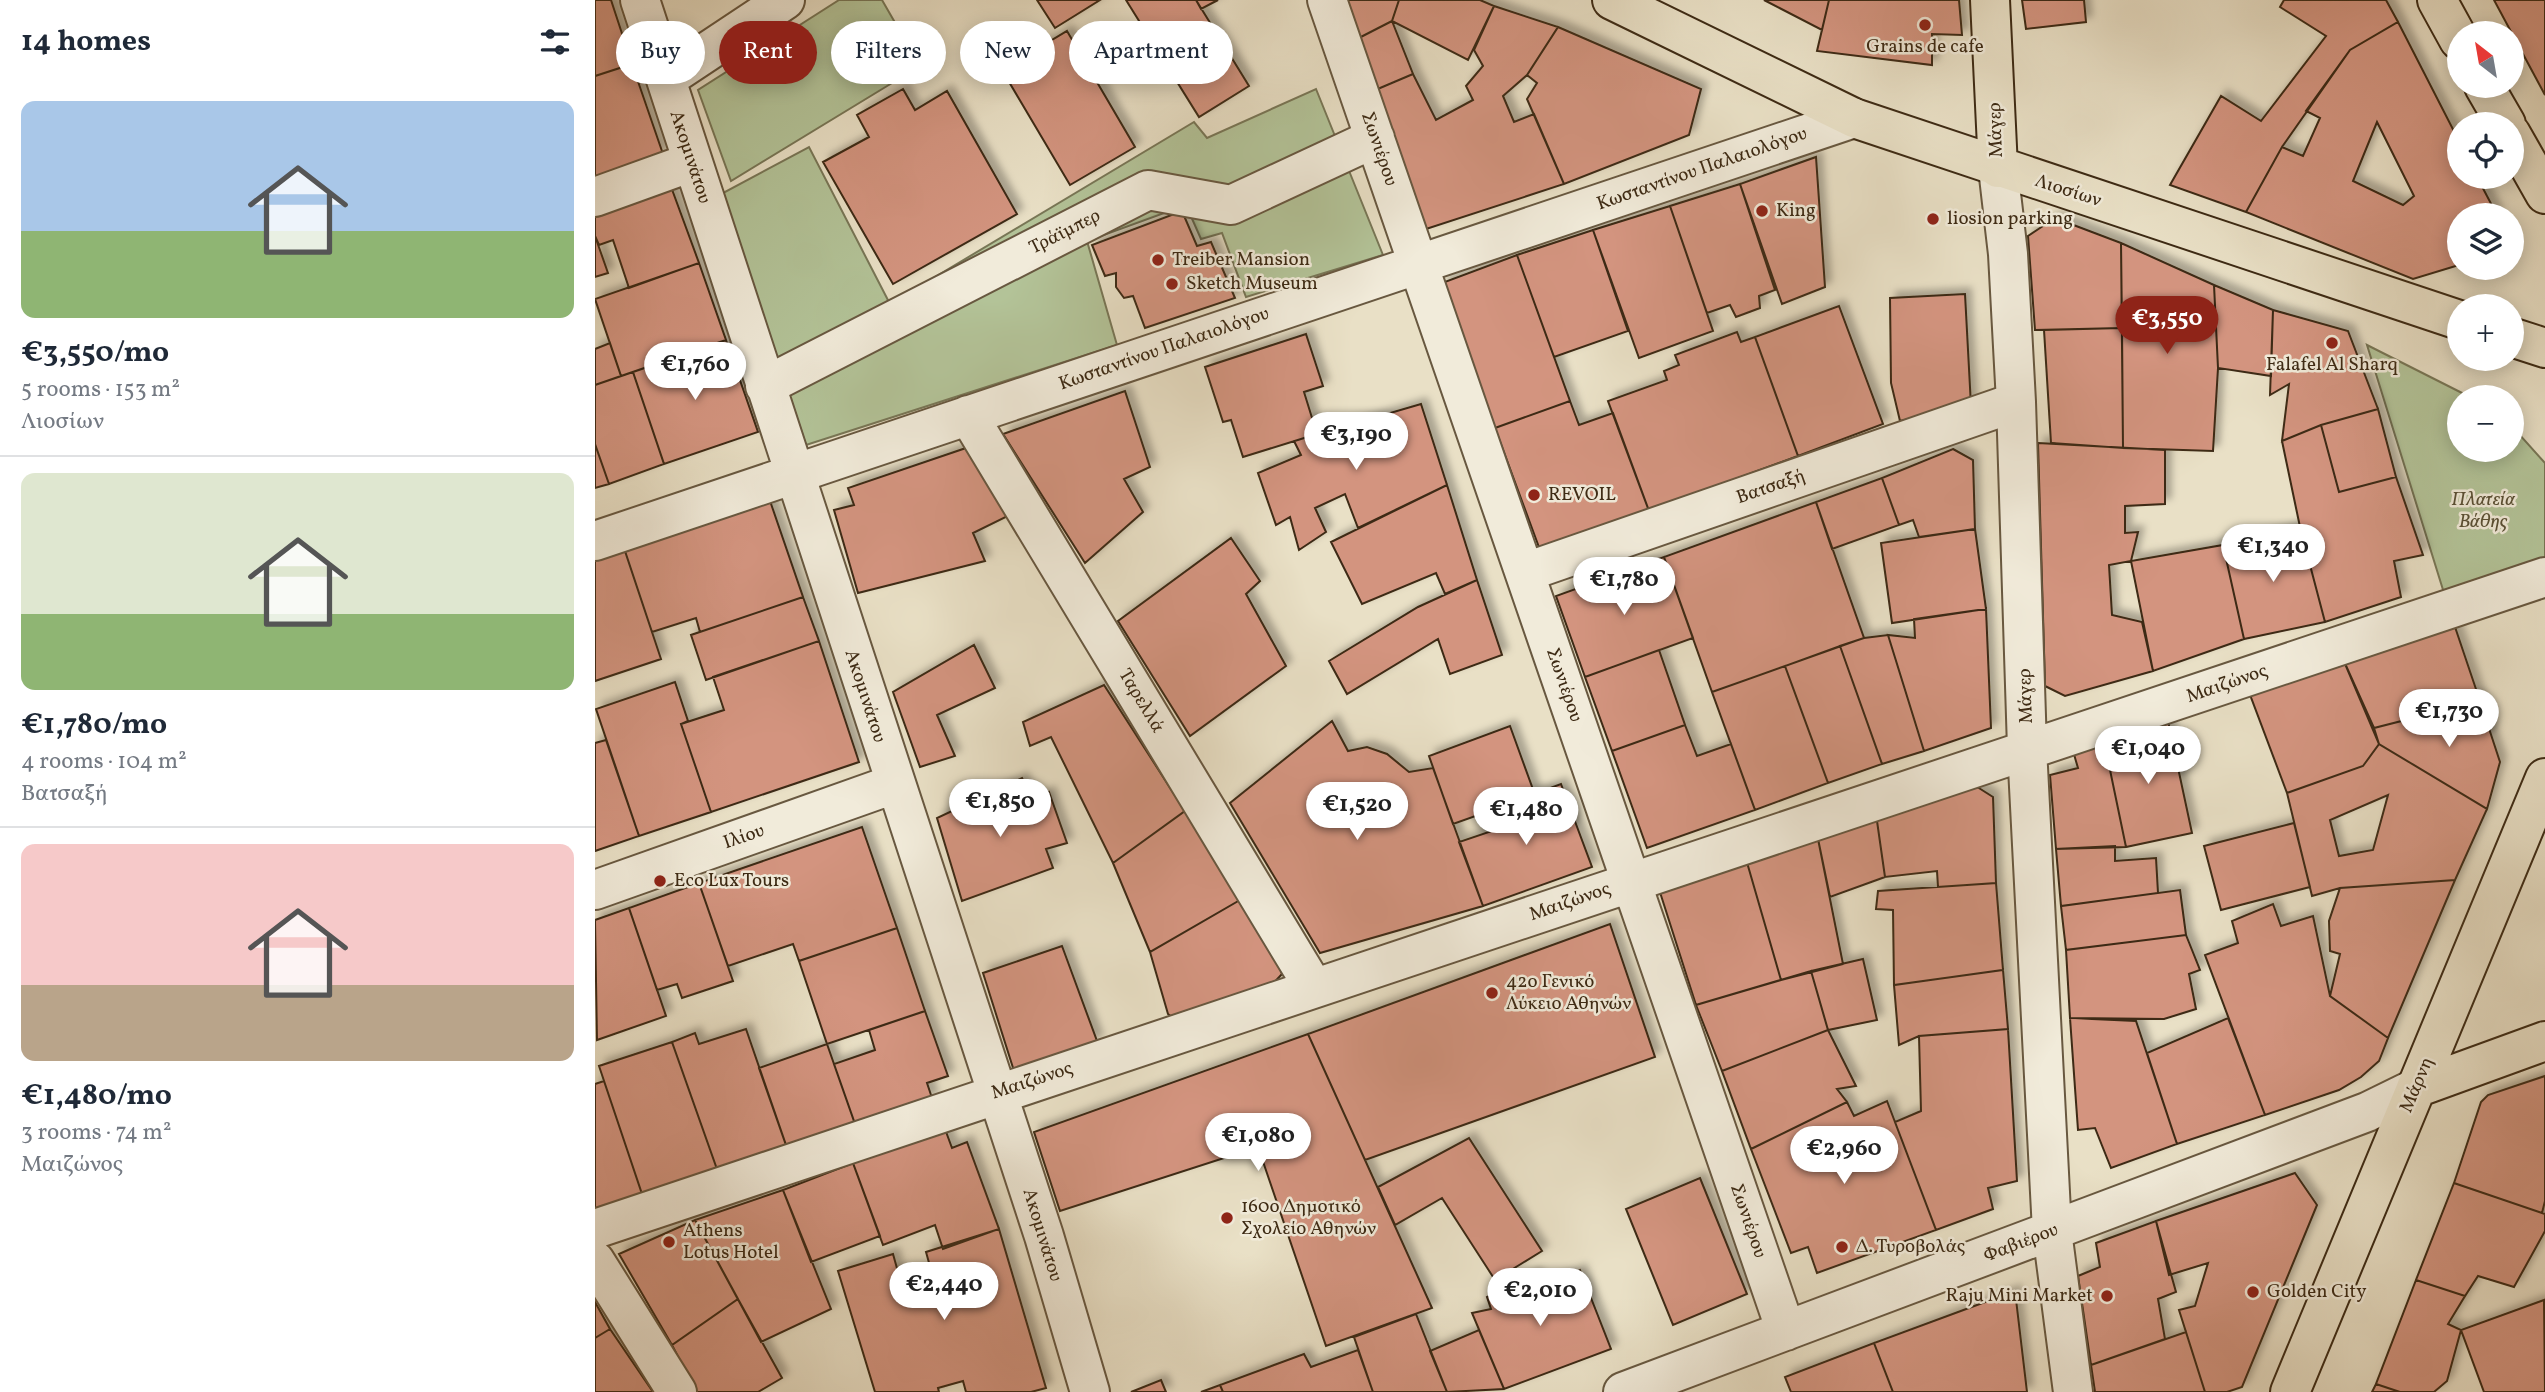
<!DOCTYPE html>
<html lang="en">
<head>
<meta charset="utf-8">
<style>
	:root { --surface:#fff; --page:#f2f2f3; --text:#1f2937; --muted:#747a83; --line:#e0e1e3; --accent:#8f2418 }
	body { margin:0; font-family:Vollkorn,serif; background:var(--page); color:var(--text); height:100vh; display:flex; flex-direction:column; font-size:26px; white-space:nowrap }
	* { box-sizing:border-box; margin:0 }
	p { font-size:23px; color:var(--muted) }
	.icon { flex:none; width:38px; height:38px; fill:none; stroke:currentColor; stroke-width:2; stroke-linecap:round; stroke-linejoin:round }
	.map { position:relative; flex:1; overflow:hidden }
	.side { display:flex; flex-direction:column; background:var(--surface); width:595px }
	.side>* { flex:none }
	.hud { position:absolute; left:21px; top:21px; width:665px; height:63px; display:flex; gap:14px }
	.needle { width:46px; rotate:329deg }
	.fabs { position:absolute; left:1852px; top:21px; display:grid; gap:14px }
	.fabs a { display:grid; place-items:center; width:77px; height:77px; border-radius:50%; background:var(--surface); box-shadow:0 4px 18px #0003; font-size:35px }
	.price { position:absolute; translate:-50% -60px; padding:0 16px; border-radius:24px; background:#fff; color:#222; font-size:23px; line-height:46px; filter:drop-shadow(0 2px 4px #0008) }
	.price::after { content:''; position:absolute; left:50%; top:42px; width:21px; height:16px; margin-left:-10px; background:inherit; clip-path:polygon(0 0,100% 0,50% 100%) }
	.price.on { background:var(--accent); color:#fff }
	ul { padding:0; list-style:none }
	li { display:grid; align-content:center; gap:14px; height:371px; padding:0 21px }
	li+li { border-top:2px solid var(--line) }
	li span { display:grid; place-items:center; height:217px; border-radius:14px; color:#555 }
	li>.icon { margin-inline-start:auto }
	span .icon { width:126px; height:126px; fill:#fffc; stroke-width:1 }
	li b { font-size:30px }
	h2 { display:flex; justify-content:space-between; align-items:center; height:84px; padding:0 21px; font-size:30px }
	.tag { padding:0 24px; border-radius:32px; background:var(--surface); box-shadow:0 4px 18px #0003; font-size:24px; line-height:63px }
	.tag.on { background:var(--accent); color:#fff }
	main { display:flex; flex:1; min-height:0 }
	.map>svg:first-child { display:block }
	.green { fill:#b3c398; stroke:#787656; stroke-width:2 }
	.building { fill:#d3947f; stroke:#3d2a14; stroke-width:2; fill-rule:evenodd; filter:url(#shadow) }
	.lines { fill:none; stroke-linecap:round; stroke-linejoin:round }
	.minor-casing { stroke:#685840; stroke-width:42 }
	.major-casing { stroke:#3d2a14; stroke-width:42 }
	.minor { stroke:#f1ebda; stroke-width:38 }
	.major { stroke:#e9e0c6; stroke-width:38 }
	.poi-dot { fill:#8f2418; stroke:#f1ebda; stroke-width:2.5 }
	.labels { text-anchor:middle; dominant-baseline:central; stroke-width:5; stroke-linejoin:round; paint-order:stroke }
	.poi-label { font-size:19px; fill:#3d2a14; stroke:#f1ebda; text-anchor:start }
	.street-label { font-size:19px; fill:#3d2a14; stroke:#f1ebda }
	.park-label { font-size:19px; font-style:italic; fill:#5a5035; stroke:#f1ebda }
</style>
</head>
<body>
<main>
<section class="side">
<h2>14 homes<svg class="icon" aria-label="filters" viewBox="0 0 24 24"><path d="M4 7h16M4 17h16"/><circle cx="9" cy="7" r="2"/><circle cx="15" cy="17" r="2"/></svg></h2>
<ul>
<li><span style="background:linear-gradient(#a9c7e8 60%,#8fb573 0)"><svg class="icon" aria-label="home" viewBox="0 0 24 24"><path d="M3 11l9-7 9 7M6 9v11h12V9"/></svg></span><div><b>€3,550/mo</b><p>5 rooms · 153 m²</p><p>Λιοσίων</p></div></li>
<li><span style="background:linear-gradient(#dfe7d0 65%,#8fb573 0)"><svg class="icon" aria-label="home" viewBox="0 0 24 24"><path d="M3 11l9-7 9 7M6 9v11h12V9"/></svg></span><div><b>€1,780/mo</b><p>4 rooms · 104 m²</p><p>Βατσαξή</p></div></li>
<li><span style="background:linear-gradient(#f6c9c9 65%,#b9a48a 0)"><svg class="icon" aria-label="home" viewBox="0 0 24 24"><path d="M3 11l9-7 9 7M6 9v11h12V9"/></svg></span><div><b>€1,480/mo</b><p>3 rooms · 74 m²</p><p>Μαιζώνος</p></div></li>
</ul>
</section>
<div class="map">
<svg width="1950" height="1392" viewBox="0 0 1950 1392">
	<defs>
		<filter id="shadow"><feDropShadow dx="6" dy="-6" stdDeviation="3.5" flood-color="#0004"/></filter>
	</defs>
	<rect width="100%" height="100%" fill="#e9e0c6"/>
	<filter id="stains"><feTurbulence type="fractalNoise" baseFrequency=".00286" numOctaves="4"/><feColorMatrix values="0 0 0 0 .2 0 0 0 0 .09 0 0 0 0 .02 0 0 0 .5 -.17"/></filter>
	<radialGradient id="worn" r=".72"><stop offset=".6" stop-color="#630" stop-opacity="0"/><stop offset="1" stop-color="#630" stop-opacity=".3"/></radialGradient>
	<!-- green -->
	<path class="green" d="M244,0H287L325,66L136,181L103,90Z
		M721,89L788,255L651,297L627,233L606,239L591,205L492,241L522,345L211,445L128,193L214,147L295,304L599,122L612,138Z
		M1772,345L1875,397H1864V450H1916V425L1950,463V559L1849,593Z"/>
	<!-- building -->
	<path class="building" d="M0,0H16L37,64L0,76Z
		M442,0H505L460,28Z
		M531,0H601L654,86L604,117Z
		M601,0H623L606,9Z
		M742,0H804L797,21L758,41Z
		M804,0H885L899,6L873,60L797,21Z
		M1169,0H1234L1227,30Z
		M1234,0H1364L1367,35L1337,34V65L1222,51Z
		M1427,0H1489L1491,22L1431,29Z
		M1689,0H1791L1803,22L1755,50L1687,147L1651,212L1575,185L1626,96L1666,121L1731,36L1685,7Z
		M1899,0H1950V95Z
		M899,6L963,27L932,75L908,96L919,122L939,114L969,184L828,230L778,91L818,74L841,120L878,100L871,86L888,66L879,50Z
		M797,21L818,74L778,91L758,41Z
		M1803,22L1864,141V177H1882L1902,215H1864V265L1818,279L1651,212L1687,147L1708,156L1725,118L1711,111L1755,50ZM1782,122L1819,196L1808,205L1758,181Z
		M963,27L1106,89L1094,135L969,184L932,99L942,83L932,75Z
		M472,31L540,147L475,185L407,70Z
		M37,64L68,154L0,177V76Z
		M308,89L320,110L352,91L422,214L298,284L228,162L274,137L262,115Z
		M1221,157L1230,287L1187,304L1145,184Z
		M75,184L104,263L34,288L18,240L4,245L0,236V209Z
		M1145,184L1180,290L1164,296L1165,308L1141,317L1135,305L1112,313L1075,206Z
		M1075,206L1118,331L1044,358L998,230Z
		M587,211L602,246L616,242L640,298L550,328L538,296L529,298L521,287V273L510,276L497,245Z
		M1460,218L1526,243L1527,328L1440,330L1433,236Z
		M998,230L1033,331L959,357L922,255Z
		M0,236L13,273L0,277Z
		M1526,243L1619,285L1623,368L1618,451L1528,448Z
		M922,255L975,401L900,428L847,283Z
		M104,263L131,340L26,376L0,299Z
		M1619,285L1678,310L1676,376L1623,368Z
		M1370,294L1376,406L1305,421L1296,383L1295,298Z
		M1244,306L1288,424L1203,456L1160,337Z
		M1678,310L1753,331L1783,409L1726,425L1687,441L1694,384L1675,395Z
		M1527,328L1528,448L1456,443L1449,330Z
		M1142,332L1146,342L1160,337L1203,456L1054,511L1013,401L1072,380L1069,371L1084,365L1080,355Z
		M711,334L728,386L709,392L722,434L648,457L636,420L628,422L610,367Z
		M131,340L163,432L69,464L38,372Z
		M15,343L26,376L0,385V349Z
		M38,372L69,464L14,484L0,444V385Z
		M530,391L555,467L529,479L548,512L490,563L408,434Z
		M975,401L984,425L1018,413L1054,511L945,550L900,428Z
		M826,404L852,485L763,528L750,494L720,508L731,532L704,550L695,517L681,525L663,473L706,455L699,441Z
		M1783,409L1801,477L1744,492L1726,425Z
		M1726,425L1744,492L1801,477L1828,555L1799,561L1806,597L1730,622L1705,527L1687,441Z
		M1443,443L1570,450V504L1530,506V533L1543,532L1536,561L1514,565L1517,615L1547,622L1558,671L1470,696L1450,686Z
		M0,444L14,484L0,488Z
		M371,448L421,512L378,533L390,561L263,593L239,510L259,505L253,488Z
		M1358,449L1378,460L1380,529L1324,537L1318,520L1304,525L1287,478Z
		M1287,478L1304,525L1237,549L1221,502Z
		M852,485L882,580L850,594L841,573L767,604L736,542Z
		M173,495L208,597L105,632L101,618L57,632L28,545Z
		M1221,502L1269,638L1117,692L1069,557Z
		M1705,527L1730,622L1649,639L1628,545Z
		M1380,529L1391,609L1297,623L1286,543Z
		M636,538L665,581L651,594L691,666L595,736L523,621Z
		M28,545L66,659L0,681V555Z
		M1628,545L1649,639L1558,671L1536,561Z
		M1069,557L1098,638L990,677L961,596Z
		M882,580L907,655L855,674L843,639L752,694L734,661L823,607Z
		M208,597L224,641L111,680L96,635Z
		M1391,609L1396,728L1329,751L1293,635L1320,638L1319,619Z
		M1859,624L1885,701L1779,728L1748,659Z
		M1293,635L1329,751L1287,764L1245,646L1269,638Z
		M224,641L264,762L116,812L86,724L129,710L118,677Z
		M379,645L400,688L342,715L360,756L325,767L298,692Z
		M1245,646L1287,764L1233,783L1190,666Z
		M1064,650L1090,725L1017,751L990,677Z
		M1748,659L1784,744L1768,766L1692,793L1654,692Z
		M1190,666L1233,783L1160,810L1117,692Z
		M80,682L93,721L86,724L116,812L44,836L1,709Z
		M509,685L590,811L518,863L456,737L435,746L428,722Z
		M1885,701L1905,762L1892,809L1784,744L1779,728Z
		M737,721L753,751L772,747L792,754L814,772L838,768L888,906L725,953L635,803Z
		M1573,721L1597,833L1531,847L1509,741Z
		M1090,725L1102,756L1136,744L1160,810L1052,848L1017,751Z
		M915,726L940,795L858,824L834,756Z
		M11,740L44,836L0,851V743Z
		M1509,741L1531,847L1461,849L1455,775L1483,768L1478,751Z
		M1784,744L1892,809L1860,880L1745,888L1717,896L1692,793L1768,766ZM1793,795L1778,850L1744,856L1735,820Z
		M427,778L438,802L454,792L472,843L451,849L458,868L367,901L342,818Z
		M1376,783L1398,797L1401,883L1343,887L1342,871L1290,877L1281,814Z
		M966,784L997,867L888,906L864,842L903,829L896,810Z
		M590,811L645,900L555,952L518,863Z
		M1281,814L1290,877L1235,897L1222,834Z
		M1699,823L1715,887L1626,910L1609,846Z
		M267,827L302,928L204,961L198,944L133,966L104,883Z
		M1222,834L1248,964L1186,980L1151,859Z
		M1520,846V861L1561,858L1563,893L1466,906L1461,849Z
		M1151,859L1186,980L1101,1005L1063,886Z
		M1860,880L1793,1038L1735,996L1745,954L1735,951L1734,921L1745,888Z
		M104,883L138,981L87,998L82,984L62,990L34,908Z
		M1401,883L1408,970L1299,985L1298,910L1281,909L1283,891Z
		M1585,890L1591,935L1471,950L1466,906Z
		M645,900L682,960L687,974L675,987L582,1021L573,1014L555,952Z
		M1678,904L1686,926L1718,916L1735,996L1793,1038L1784,1061L1766,1077L1744,1090L1670,1115L1610,955L1643,943L1637,921Z
		M34,908L71,1016L2,1040L0,920Z
		M1015,924L1060,1057L770,1160L713,1034Z
		M302,928L330,1011L232,1044L204,961Z
		M1591,935L1605,970L1594,974L1601,1009L1569,1019L1475,1018L1471,950Z
		M467,946L502,1041L419,1071L388,973Z
		M1268,959L1282,1020L1233,1030L1216,971Z
		M1408,970L1413,1029L1324,1036L1304,1045L1299,985Z
		M1216,971L1233,1030L1127,1071L1101,1005Z
		M330,1011L353,1076L332,1083L337,1098L260,1124L239,1064L280,1050L274,1030Z
		M1475,1018L1541,1021L1582,1144L1516,1168L1500,1128L1483,1130Z
		M1633,1018L1670,1115L1582,1144L1552,1053Z
		M151,1029L192,1148L123,1172L77,1042L100,1033L104,1044Z
		M1413,1029L1422,1181L1393,1188L1398,1209L1341,1230L1300,1122L1326,1111L1324,1036Z
		M1233,1030L1261,1086L1242,1089L1252,1102L1156,1149L1127,1071Z
		M713,1034L837,1308L731,1346L663,1147L465,1211L439,1132Z
		M77,1042L123,1172L48,1197L4,1066Z
		M232,1044L260,1124L192,1148L164,1068Z
		M1950,1076V1201L1947,1213L1859,1183L1886,1102L1893,1095Z
		M9,1081L48,1197L0,1215V1084Z
		M1292,1101L1341,1230L1222,1273L1213,1247L1196,1253L1156,1149L1252,1102L1259,1116Z
		M350,1129L357,1148L372,1142L404,1229L348,1249L340,1225L288,1245L258,1163Z
		M874,1138L947,1251L900,1280L847,1198L800,1225L783,1187Z
		M258,1163L285,1236L216,1262L188,1190Z
		M1700,1173L1722,1205L1647,1387L1632,1392H1610L1584,1310L1600,1306L1613,1263L1574,1275L1561,1221Z
		M1105,1178L1152,1294L1078,1325L1031,1209Z
		M1859,1183L1950,1214V1231L1919,1287L1883,1276L1870,1296L1821,1280Z
		M188,1190L236,1309L166,1342L100,1220Z
		M100,1220L143,1299L77,1345L24,1254Z
		M1561,1221L1581,1292L1563,1299L1570,1339L1496,1365L1483,1276L1505,1267L1501,1243Z
		M404,1229L451,1388L436,1392H371L368,1381L343,1388L344,1392H280L243,1271L298,1254L305,1279L336,1270L331,1252Z
		M985,1270L1016,1349L909,1389L877,1313L896,1309L892,1297L940,1274L946,1288Z
		M1821,1280L1870,1296L1853,1324L1866,1330L1852,1381L1839,1392H1805L1781,1384Z
		M1420,1291L1432,1392H1298L1279,1343Z
		M143,1299L187,1378L163,1392H101L77,1345Z
		M1949,1300L1950,1392H1889L1866,1330Z
		M0,1302L15,1329L0,1338Z
		M821,1314L852,1392H778L759,1337Z
		M15,1329L58,1392H0V1338Z
		M884,1330L909,1389L852,1392L835,1351Z
		M1591,1332L1610,1392H1500L1496,1365Z
		M1279,1343L1298,1392H1196L1190,1377Z
		M763,1350L778,1392H628L625,1385L709,1354L716,1367Z
		M566,1380L571,1392H536Z
		M1781,1384L1805,1392H1777Z
		M625,1385L628,1392H606Z"/>
	<g class="lines">
		<!-- minor casing -->
		<g class="minor-casing">
			<path id="minor" d="M45,0L449,1236L495,1392
				M732,0L1191,1331
				M71,79L190,0
				M1403,168L1413,254L1421,402L1432,748L1457,1231L1478,1392
				M0,197L97,162
				M170,386L553,190L636,205L780,138
				M373,415L719,988
				M0,541L1259,118
				M931,572L1421,402
				M0,890L299,784
				M0,1229L1950,577
				M0,1261L82,1392
				M1028,1392L1772,1112L1821,1088"/>
		</g>
		<!-- major casing -->
		<g class="major-casing">
			<path id="major" d="M1017,0L1259,118L1864,320
				M1395,0L1403,168
				M1842,0L1864,40
				M1889,86L1911,124
				M1916,134L1950,194
				M1916,337L1950,348
				M1821,1088L1950,1041
				M1695,1392L1950,778"/>
		</g>
		<!-- minor -->
		<use href="#minor" class="minor"/>
		<!-- major -->
		<use href="#major" class="major"/>
	</g>
	<!-- markers -->
	<g class="poi-dot">
		<circle cx="1330" cy="25" r="7"/>
		<circle cx="1167" cy="211" r="7"/>
		<circle cx="1338" cy="219" r="7"/>
		<circle cx="563" cy="260" r="7"/>
		<circle cx="577" cy="284" r="7"/>
		<circle cx="1737" cy="343" r="7"/>
		<circle cx="939" cy="495" r="7"/>
		<circle cx="65" cy="881" r="7"/>
		<circle cx="897" cy="993" r="7"/>
		<circle cx="632" cy="1218" r="7"/>
		<circle cx="74" cy="1242" r="7"/>
		<circle cx="1247" cy="1247" r="7"/>
		<circle cx="1658" cy="1292" r="7"/>
		<circle cx="1512" cy="1296" r="7"/>
	</g>
	<g class="labels">
		<!-- poi labels -->
		<g class="poi-label">
			<text x="1330" y="47" text-anchor="middle">Grains de cafe</text>
			<text x="1181" y="211">King</text>
			<text x="1352" y="219">liosion parking</text>
			<text x="577" y="260">Treiber Mansion</text>
			<text x="591" y="284">Sketch Museum</text>
			<text x="1737" y="365" text-anchor="middle">Falafel Al Sharq</text>
			<text x="953" y="495">REVOIL</text>
			<text x="79" y="881">Eco Lux Tours</text>
			<text x="911" y="982">42ο Γενικό<tspan x="911" dy="22">Λύκειο Αθηνών</tspan></text>
			<text x="646" y="1207">160ο Δημοτικό<tspan x="646" dy="22">Σχολείο Αθηνών</tspan></text>
			<text x="88" y="1231">Athens<tspan x="88" dy="22">Lotus Hotel</tspan></text>
			<text x="1261" y="1247">Δ. Τυροβολάς</text>
			<text x="1672" y="1292">Golden City</text>
			<text x="1498" y="1296" text-anchor="end">Raju Mini Market</text>
		</g>
		<!-- street labels -->
		<g class="street-label">
			<text transform="translate(1401 130) rotate(-92)">Μάγερ</text>
			<text transform="translate(784 149) rotate(71)">Σωνιέρου</text>
			<text transform="translate(95 157) rotate(72)">Ακομινάτου</text>
			<text transform="translate(1107 169) rotate(-19)">Κωσταντίνου Παλαιολόγου</text>
			<text transform="translate(1473 191) rotate(18)">Λιοσίων</text>
			<text transform="translate(470 232) rotate(-27)">Τράϊμπερ</text>
			<text transform="translate(569 349) rotate(-19)">Κωσταντίνου Παλαιολόγου</text>
			<text transform="translate(1176 487) rotate(-19)">Βατσαξή</text>
			<text transform="translate(1632 684) rotate(-19)">Μαιζώνος</text>
			<text transform="translate(969 685) rotate(71)">Σωνιέρου</text>
			<text transform="translate(270 696) rotate(72)">Ακομινάτου</text>
			<text transform="translate(1431 696) rotate(-92)">Μάγερ</text>
			<text transform="translate(546 701) rotate(59)">Ταρελλά</text>
			<text transform="translate(149 837) rotate(-19)">Ιλίου</text>
			<text transform="translate(975 902) rotate(-19)">Μαιζώνος</text>
			<text transform="translate(437 1081) rotate(-18)">Μαιζώνος</text>
			<text transform="translate(1822 1085) rotate(-67)">Μάρνη</text>
			<text transform="translate(1153 1221) rotate(71)">Σωνιέρου</text>
			<text transform="translate(447 1235) rotate(73)">Ακομινάτου</text>
			<text transform="translate(1426 1243) rotate(-21)">Φαβιέρου</text>
		</g>
		<!-- park labels -->
		<g class="park-label">
			<text x="1888" y="500">Πλατεία<tspan x="1888" dy="22">Βάθης</tspan></text>
		</g>
	</g>
	<rect width="100%" height="100%" filter="url(#stains)"/>
	<rect width="100%" height="100%" fill="url(#worn)"/>
</svg>
<div class="fabs">
<a><svg class="needle" viewBox="-14 -14 28 28"><path d="M0-13l5 13h-10z" fill="#e53935"/><path d="M0 13l5-13h-10z" fill="#747a83"/></svg></a>
<a><svg class="icon" aria-label="locate" viewBox="0 0 24 24"><circle cx="12" cy="12" r="6"/><path d="M12 2v4M12 18v4M2 12h4M18 12h4"/></svg></a>
<a><svg class="icon" aria-label="layers" viewBox="0 0 24 24"><path d="M12 4l9 5-9 5-9-5zM3 14l9 5 9-5"/></svg></a>
<a>+</a>
<a>−</a>
</div>
<b class="price on" style="left:1572px;top:356px">€3,550</b>
<b class="price" style="left:100px;top:402px">€1,760</b>
<b class="price" style="left:761px;top:472px">€3,190</b>
<b class="price" style="left:1678px;top:584px">€1,340</b>
<b class="price" style="left:1029px;top:617px">€1,780</b>
<b class="price" style="left:1854px;top:749px">€1,730</b>
<b class="price" style="left:1553px;top:786px">€1,040</b>
<b class="price" style="left:405px;top:839px">€1,850</b>
<b class="price" style="left:762px;top:842px">€1,520</b>
<b class="price" style="left:931px;top:847px">€1,480</b>
<b class="price" style="left:663px;top:1173px">€1,080</b>
<b class="price" style="left:1249px;top:1186px">€2,960</b>
<b class="price" style="left:349px;top:1322px">€2,440</b>
<b class="price" style="left:945px;top:1328px">€2,010</b>
<div class="hud">
<a class="tag">Buy</a>
<a class="tag on">Rent</a>
<a class="tag">Filters</a>
<a class="tag">New</a>
<a class="tag">Apartment</a>
</div>
</div>
</main>
</body>
</html>
